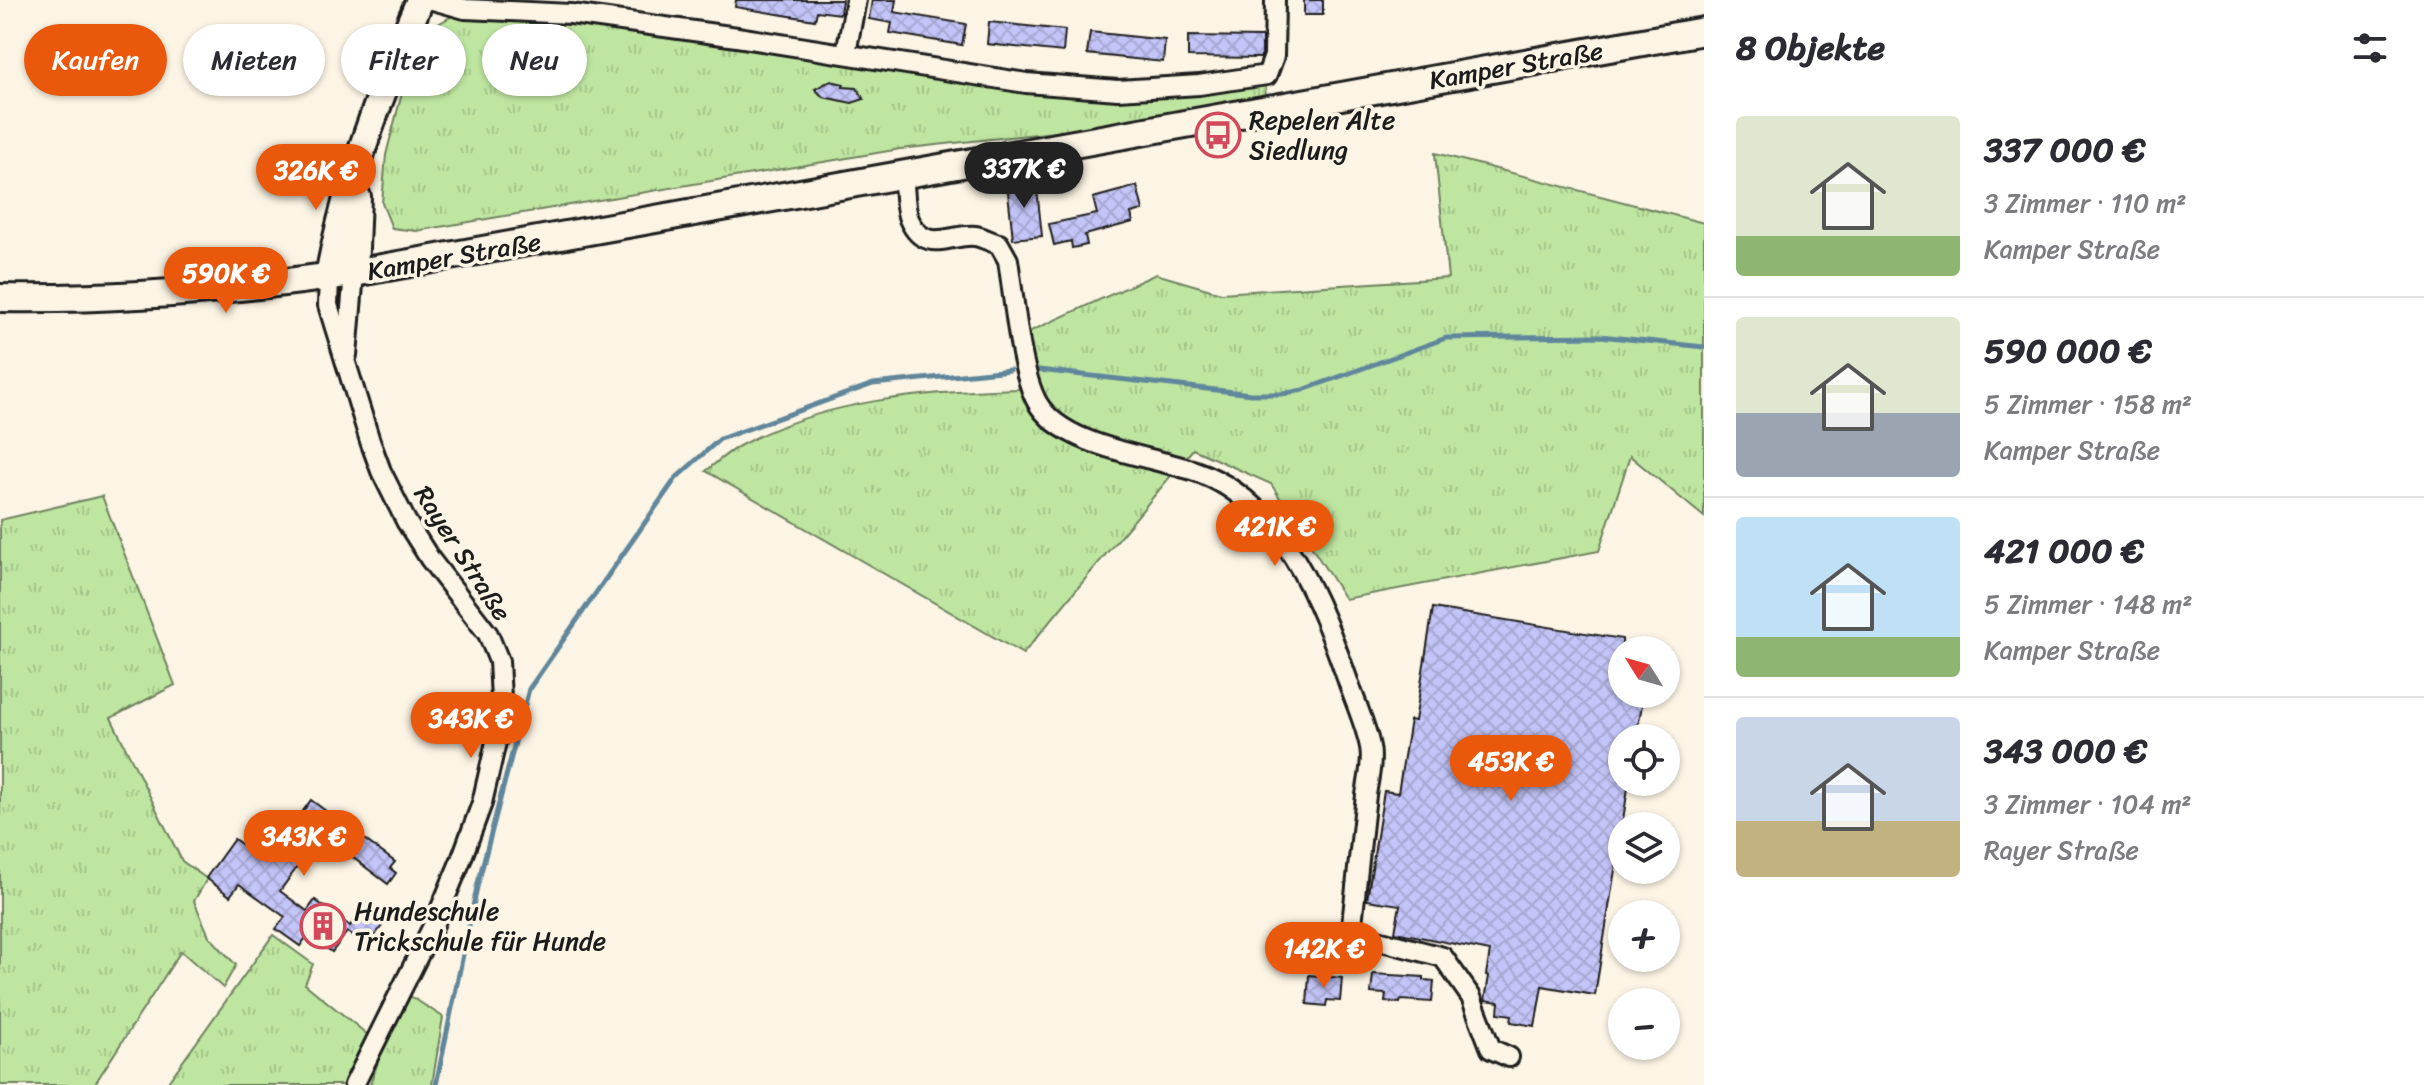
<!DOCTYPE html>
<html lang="de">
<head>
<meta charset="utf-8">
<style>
	:root { --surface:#fff; --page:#f2f2f3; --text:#2b2b33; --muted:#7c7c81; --line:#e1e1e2; --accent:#ea580c }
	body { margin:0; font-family:Sriracha,sans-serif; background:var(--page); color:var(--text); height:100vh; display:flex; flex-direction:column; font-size:30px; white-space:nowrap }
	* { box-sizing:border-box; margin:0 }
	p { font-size:26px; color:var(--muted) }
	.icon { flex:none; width:44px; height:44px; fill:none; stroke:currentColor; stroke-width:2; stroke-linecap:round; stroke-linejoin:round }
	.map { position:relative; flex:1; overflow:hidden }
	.sheet { display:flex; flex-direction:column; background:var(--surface); width:720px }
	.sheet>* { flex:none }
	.top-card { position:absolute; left:24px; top:24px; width:760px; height:72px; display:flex; gap:16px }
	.needle { width:52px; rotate:307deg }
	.controls { position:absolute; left:1608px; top:636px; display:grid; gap:16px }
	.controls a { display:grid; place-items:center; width:72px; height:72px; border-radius:50%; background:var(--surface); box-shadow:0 2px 6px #0004; font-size:40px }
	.price { position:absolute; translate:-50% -68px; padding:0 18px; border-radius:28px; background:var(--accent); color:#fff; font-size:26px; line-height:52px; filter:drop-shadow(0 2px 4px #0008) }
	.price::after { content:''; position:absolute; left:50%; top:48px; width:24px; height:18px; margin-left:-12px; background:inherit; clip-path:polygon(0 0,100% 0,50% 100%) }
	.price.selected { background:#222; color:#fff }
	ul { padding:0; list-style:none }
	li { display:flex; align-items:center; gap:24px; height:200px; padding:0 32px }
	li+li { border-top:2px solid var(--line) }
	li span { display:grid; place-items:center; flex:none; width:224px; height:160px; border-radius:8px; color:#555 }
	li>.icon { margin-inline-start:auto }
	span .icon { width:96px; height:96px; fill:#fffc; stroke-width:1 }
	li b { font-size:34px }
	h2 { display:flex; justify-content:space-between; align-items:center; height:96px; padding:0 32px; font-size:34px }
	.chip { padding:0 28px; border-radius:36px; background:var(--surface); box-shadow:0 2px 6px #0004; font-size:28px; line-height:72px }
	.chip.selected { background:var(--accent); color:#fff }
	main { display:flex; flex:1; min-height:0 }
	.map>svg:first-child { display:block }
	.grass { fill:url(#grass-tufts); stroke:#6e815e; stroke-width:2 }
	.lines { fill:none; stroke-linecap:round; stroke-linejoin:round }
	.stream { stroke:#60869b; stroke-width:5 }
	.building { fill:url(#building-cross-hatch); stroke:#1c1c1c; stroke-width:2 }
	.street-casing { stroke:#1c1c1c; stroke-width:24 }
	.secondary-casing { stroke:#1c1c1c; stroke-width:32 }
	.street { stroke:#fcf5e5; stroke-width:18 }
	.secondary { stroke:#fcf5e5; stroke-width:26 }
	.labels { text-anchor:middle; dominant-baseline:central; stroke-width:7; stroke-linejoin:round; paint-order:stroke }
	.street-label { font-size:26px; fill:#1c1c1c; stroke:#fcf5e5 }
	.poi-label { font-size:26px; fill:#1c1c1c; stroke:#fcf5e5; text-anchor:start }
</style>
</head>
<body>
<main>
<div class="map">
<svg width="1704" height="1085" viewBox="0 0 1704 1085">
	<defs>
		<pattern id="grass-tufts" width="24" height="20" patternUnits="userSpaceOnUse" patternTransform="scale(2)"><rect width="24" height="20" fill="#bfe6a1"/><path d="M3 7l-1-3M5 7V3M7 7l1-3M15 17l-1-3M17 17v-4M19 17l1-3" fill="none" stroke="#a4c58a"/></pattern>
		<pattern id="building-cross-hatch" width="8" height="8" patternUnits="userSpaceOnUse" patternTransform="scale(2)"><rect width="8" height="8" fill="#c3c4f7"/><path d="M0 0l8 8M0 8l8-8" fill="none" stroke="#a7a8d3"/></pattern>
	</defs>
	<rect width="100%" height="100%" fill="#fcf5e5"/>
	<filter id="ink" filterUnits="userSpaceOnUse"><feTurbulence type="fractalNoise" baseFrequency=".0125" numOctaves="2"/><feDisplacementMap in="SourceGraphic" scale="16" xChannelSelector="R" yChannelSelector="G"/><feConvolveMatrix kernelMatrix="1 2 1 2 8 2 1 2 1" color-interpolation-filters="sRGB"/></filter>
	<g filter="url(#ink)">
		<!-- grass -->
		<path class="grass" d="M465,9L1118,90L1267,75L1264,109L900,149L416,231L392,228L382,203L386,155L413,50L429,29Z
			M1435,153L1704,223V517L1630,456L1599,551L1345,599L1271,484L1193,449L1023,654L706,471C717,462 729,451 741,445C827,399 924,392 1019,389L1013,339L1156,274L1221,293L1448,278Z
			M102,496L175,685L111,718L182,861L207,879L194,901L209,936L236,965L223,988L181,951L94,1085H0V520Z
			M273,935L313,964L305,984L368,1035L345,1085H166Z
			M410,996L443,1017L432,1085H370L380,1056Z"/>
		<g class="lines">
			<!-- stream -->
			<path class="stream" d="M1039,370L1251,394H1282L1303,390L1446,338L1600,336L1704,347
				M436,1085L477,887L529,689L676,478L720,439L873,384L1010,370"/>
		</g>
		<!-- building -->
		<path class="building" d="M736,0H842L840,14L817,11L815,20L735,7Z
			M872,0H896L894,12L966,24L962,45L890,33L892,23L869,19Z
			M1304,0H1323V15H1304Z
			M989,22L1065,30L1063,52L987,44Z
			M1090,32L1165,40L1163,62L1087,54Z
			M1188,36L1262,37V54L1260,58L1188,57Z
			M830,81L844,84L843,87L857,88L864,99L852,103L823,97L815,89Z
			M1036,180L1042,236L1013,239L1007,183Z
			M1137,186L1143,210L1131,213L1133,222L1085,235L1087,245L1072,248L1071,241L1054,245L1049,224L1097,214L1093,198Z
			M1433,608L1622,639V694H1644L1636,738H1622V782H1629L1595,995L1542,986L1535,1026L1511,1022L1512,1015L1498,1013L1499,1002L1485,1000L1489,976L1486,975L1490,951L1395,932L1400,905L1367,900L1384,791L1398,793L1410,720L1415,721Z
			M311,800L395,862L390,868L396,873L388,884L332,842L324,853L313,845L280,891L307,911L315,900L350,926L366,904L387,919L367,946L347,932L332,952L308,935L300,946L276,929L285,917L239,884L230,896L206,878L234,839L266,862Z
			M1373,974L1424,977V980L1434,981L1432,1002L1401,1000L1400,1003L1385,1002L1386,994L1371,993Z
			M1309,975L1342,978L1340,1001L1327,1000L1326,1006L1307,1004Z"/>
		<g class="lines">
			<!-- street casing -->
			<g class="street-casing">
				<path id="street" d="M433,0L465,9L571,14L737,37L1026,83L1118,90L1199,85L1267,75L1274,56L1275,0
					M846,53L856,0
					M903,175C905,188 904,207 909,219C925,256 952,233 975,236C982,237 991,242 999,244L1008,260C1014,298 1020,371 1037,402C1062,447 1150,456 1195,471C1283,501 1321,604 1349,684C1356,704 1366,726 1370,747C1373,761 1368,781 1366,795C1361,841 1356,887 1351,933L1443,957L1471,997L1491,1049L1509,1057
					M329,277L328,305L370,441L381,471L406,521L430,559L488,634L499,661L501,699L496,742L482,803L461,860L435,922L354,1085
					M347,355L354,273"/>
			</g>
			<!-- secondary casing -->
			<g class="secondary-casing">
				<path id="secondary" d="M354,273L357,197
					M329,277C346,181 382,89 420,0
					M0,298C119,300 236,290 354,273L1704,31"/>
			</g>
			<!-- street -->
			<use href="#street" class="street"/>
			<!-- secondary -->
			<use href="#secondary" class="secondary"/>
		</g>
	</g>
	<!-- icons -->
	<defs>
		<g id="bus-ring" transform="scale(2.3)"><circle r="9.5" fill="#fcf5e5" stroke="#d1495b" stroke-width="1.5"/><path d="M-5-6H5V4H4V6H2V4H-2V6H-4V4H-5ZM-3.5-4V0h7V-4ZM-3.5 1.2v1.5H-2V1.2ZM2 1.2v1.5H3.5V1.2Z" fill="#d1495b"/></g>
		<g id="building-ring" transform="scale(2.3)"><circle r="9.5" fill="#fcf5e5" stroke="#d1495b" stroke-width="1.5"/><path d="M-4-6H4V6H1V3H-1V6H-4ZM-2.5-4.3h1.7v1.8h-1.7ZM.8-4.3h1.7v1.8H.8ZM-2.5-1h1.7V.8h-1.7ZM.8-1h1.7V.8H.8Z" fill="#d1495b"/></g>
	</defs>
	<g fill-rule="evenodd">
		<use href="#bus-ring" x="1218" y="135"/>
		<use href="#building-ring" x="323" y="926"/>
	</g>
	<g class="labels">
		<!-- street labels -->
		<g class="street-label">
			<text transform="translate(1516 65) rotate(-10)">Kamper Straße</text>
			<text transform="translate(454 256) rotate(-10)">Kamper Straße</text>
			<text transform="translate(463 553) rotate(57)">Rayer Straße</text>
		</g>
		<!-- poi labels -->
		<g class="poi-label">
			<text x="1249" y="120">Repelen Alte<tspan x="1249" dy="30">Siedlung</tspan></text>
			<text x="354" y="911">Hundeschule<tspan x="354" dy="30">Trickschule für Hunde</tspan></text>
		</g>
	</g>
</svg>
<div class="controls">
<a><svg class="needle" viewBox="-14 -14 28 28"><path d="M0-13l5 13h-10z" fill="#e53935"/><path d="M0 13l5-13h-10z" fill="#7c7c81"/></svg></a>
<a><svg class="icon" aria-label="locate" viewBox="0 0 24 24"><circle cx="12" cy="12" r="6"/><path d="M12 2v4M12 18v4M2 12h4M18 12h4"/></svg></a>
<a><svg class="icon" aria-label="layers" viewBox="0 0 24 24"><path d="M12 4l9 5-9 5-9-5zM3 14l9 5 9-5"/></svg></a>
<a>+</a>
<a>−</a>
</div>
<b class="price selected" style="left:1024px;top:210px">337K €</b>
<b class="price" style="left:316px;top:212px">326K €</b>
<b class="price" style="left:226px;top:315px">590K €</b>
<b class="price" style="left:1275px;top:568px">421K €</b>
<b class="price" style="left:471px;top:760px">343K €</b>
<b class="price" style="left:1511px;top:803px">453K €</b>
<b class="price" style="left:304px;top:878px">343K €</b>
<b class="price" style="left:1324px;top:990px">142K €</b>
<div class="top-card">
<a class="chip selected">Kaufen</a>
<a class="chip">Mieten</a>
<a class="chip">Filter</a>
<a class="chip">Neu</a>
</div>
</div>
<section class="sheet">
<h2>8 Objekte<svg class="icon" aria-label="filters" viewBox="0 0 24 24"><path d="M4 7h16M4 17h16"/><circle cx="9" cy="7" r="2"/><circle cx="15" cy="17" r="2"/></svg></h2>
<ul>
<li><span style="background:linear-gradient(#dfe7d0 75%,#8fb573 0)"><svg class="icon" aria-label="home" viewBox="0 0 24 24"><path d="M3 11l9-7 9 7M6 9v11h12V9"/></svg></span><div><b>337 000 €</b><p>3 Zimmer · 110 m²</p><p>Kamper Straße</p></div></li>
<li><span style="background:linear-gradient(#dfe7d0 60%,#9aa5b1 0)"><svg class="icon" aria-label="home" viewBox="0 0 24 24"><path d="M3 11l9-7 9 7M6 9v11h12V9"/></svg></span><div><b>590 000 €</b><p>5 Zimmer · 158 m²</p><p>Kamper Straße</p></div></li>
<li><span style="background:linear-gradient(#bfe0f5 75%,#8fb573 0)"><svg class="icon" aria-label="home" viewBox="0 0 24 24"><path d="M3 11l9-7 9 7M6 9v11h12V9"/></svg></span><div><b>421 000 €</b><p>5 Zimmer · 148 m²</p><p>Kamper Straße</p></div></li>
<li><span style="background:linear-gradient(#c9d6e8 65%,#c2b280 0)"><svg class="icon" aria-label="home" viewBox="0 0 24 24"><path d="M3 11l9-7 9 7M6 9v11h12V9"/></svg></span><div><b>343 000 €</b><p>3 Zimmer · 104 m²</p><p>Rayer Straße</p></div></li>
</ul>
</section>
</main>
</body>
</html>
